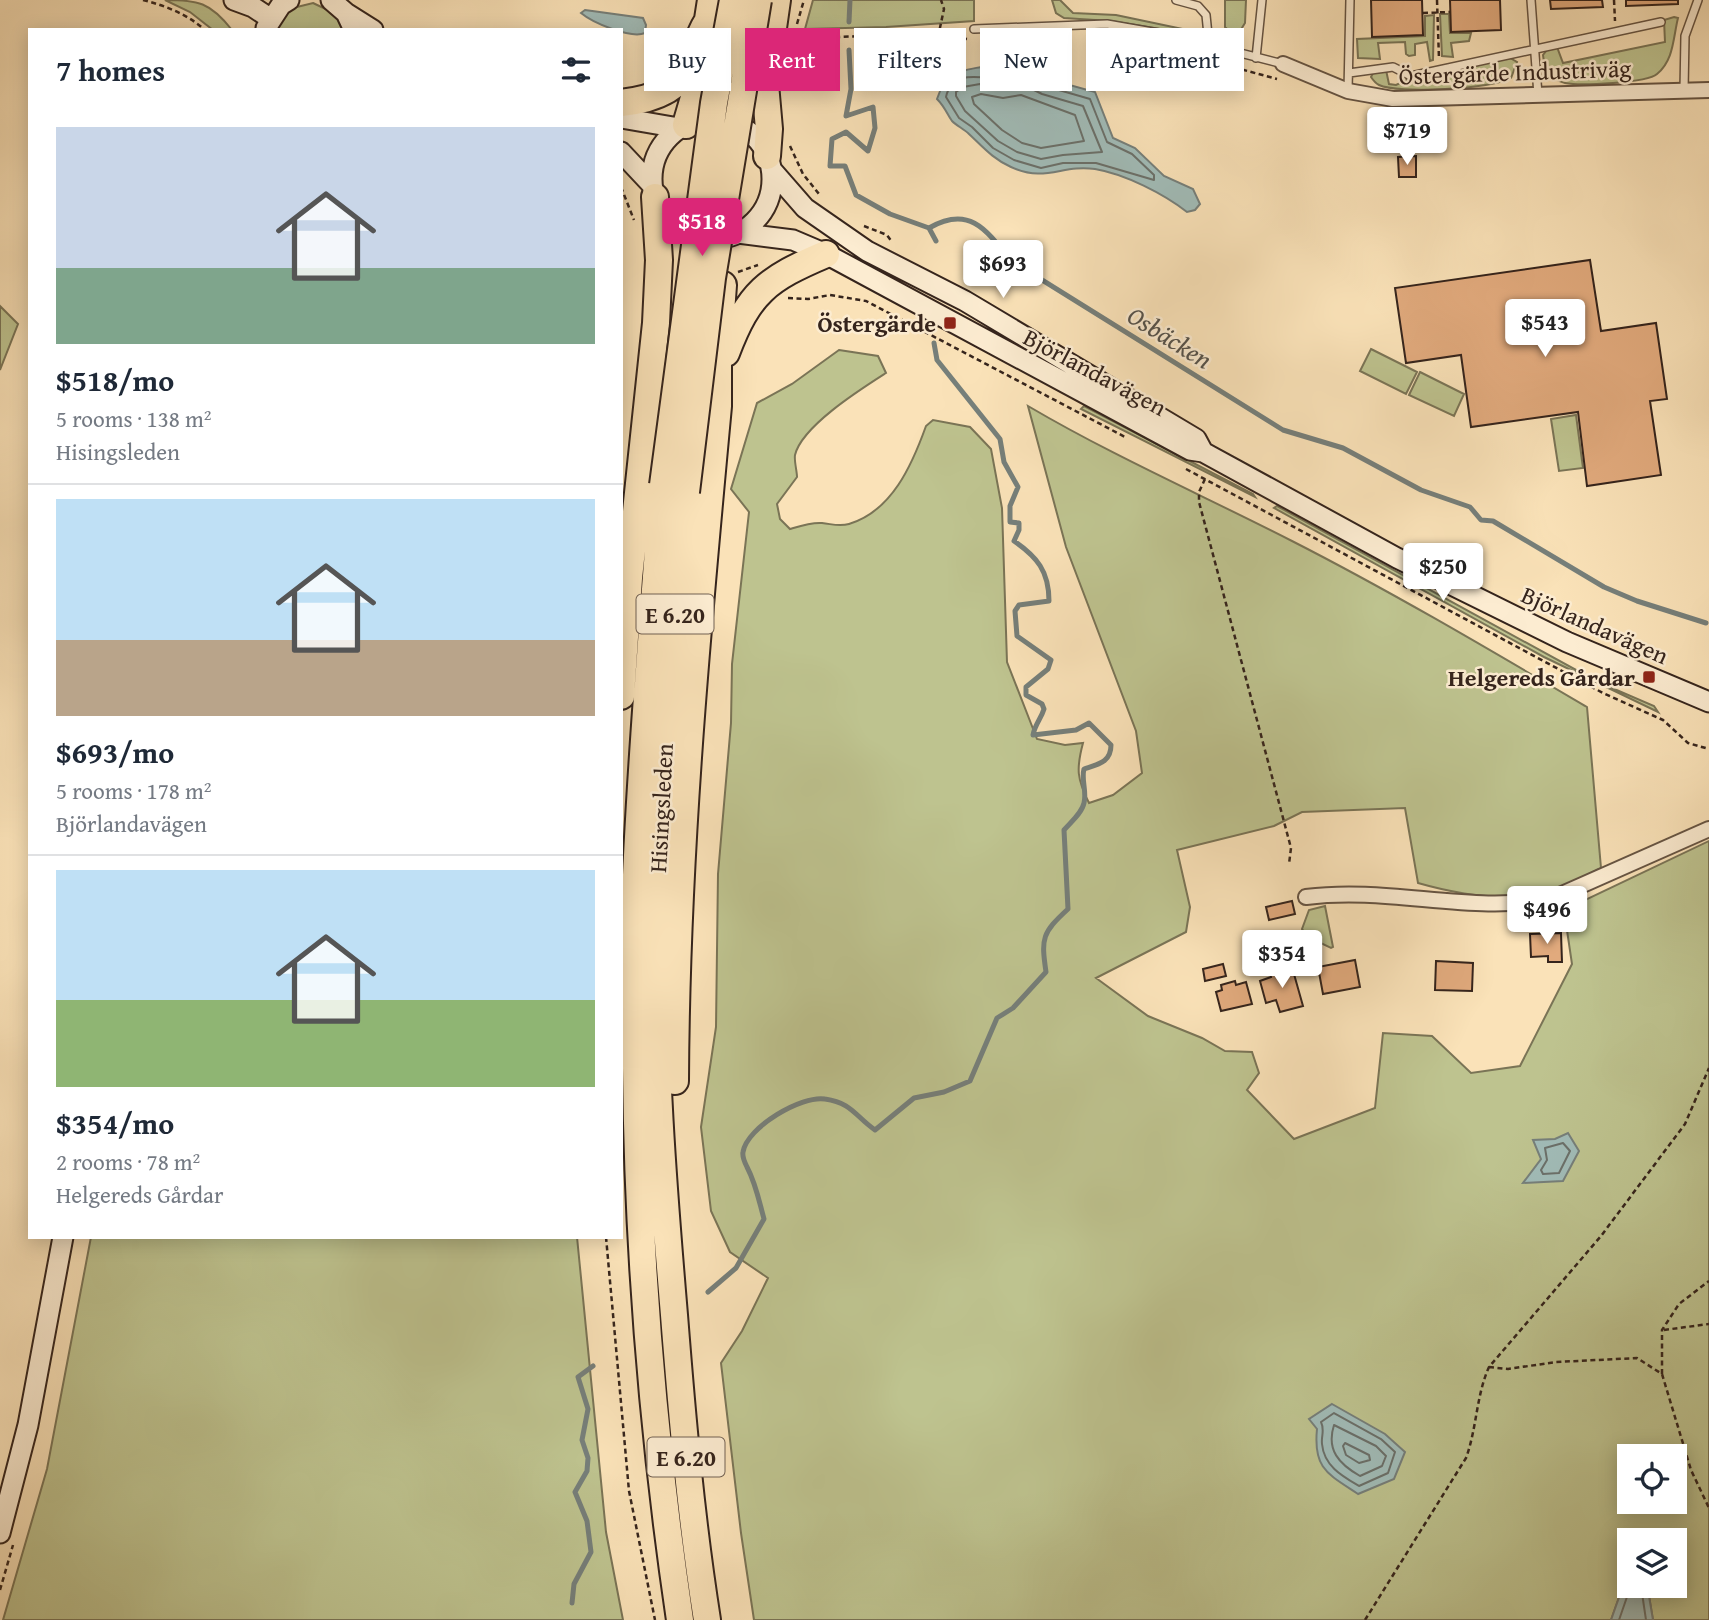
<!DOCTYPE html>
<html lang="en">
<head>
<meta charset="utf-8">
<style>
	:root { --surface:#fff; --page:#f6f6f7; --text:#1f2937; --muted:#747a83; --line:#e0e1e3; --accent:#db2777 }
	body { margin:0; font-family:"Gentium Book Plus",serif; background:var(--page); color:var(--text); height:100vh; display:flex; flex-direction:column; font-size:26px; white-space:nowrap }
	* { box-sizing:border-box; margin:0 }
	p { font-size:23px; color:var(--muted) }
	.icon { flex:none; width:38px; height:38px; fill:none; stroke:currentColor; stroke-width:2; stroke-linecap:round; stroke-linejoin:round }
	.map { position:relative; flex:1; overflow:hidden }
	.details { position:absolute; left:28px; top:28px; width:595px; height:1211px; display:flex; flex-direction:column; background:var(--surface); border-radius:0px; box-shadow:0 4px 18px #0003 }
	.details>* { flex:none }
	.banner { position:absolute; left:644px; top:28px; width:665px; height:63px; display:flex; gap:14px }
	.controls { position:absolute; left:1617px; top:1444px; display:grid; gap:14px }
	.controls a { display:grid; place-items:center; width:70px; height:70px; border-radius:0px; background:var(--surface); box-shadow:0 4px 18px #0003; font-size:35px }
	.price { position:absolute; translate:-50% -60px; padding:0 16px; border-radius:7px; background:#fff; color:#222; font-size:23px; line-height:46px; filter:drop-shadow(0 2px 4px #0008) }
	.price::after { content:''; position:absolute; left:50%; top:42px; width:21px; height:16px; margin-left:-10px; background:inherit; clip-path:polygon(0 0,100% 0,50% 100%) }
	.price.on { background:var(--accent); color:#fff }
	ul { padding:0; list-style:none }
	li { display:grid; align-content:center; gap:14px; height:371px; padding:0 28px }
	li+li { border-top:2px solid var(--line) }
	li span { display:grid; place-items:center; height:217px; border-radius:0px; color:#555 }
	li>.icon { margin-inline-start:auto }
	span .icon { width:126px; height:126px; fill:#fffc; stroke-width:1 }
	li b { font-size:30px }
	h2 { display:flex; justify-content:space-between; align-items:center; height:84px; padding:0 28px; font-size:30px }
	.chip { padding:0 24px; border-radius:0px; background:var(--surface); box-shadow:0 4px 18px #0003; font-size:24px; line-height:63px }
	.chip.on { background:var(--accent); color:#fff }
	.map>svg:first-child { display:block }
	.green { fill:#bec38f; stroke:#7a7456; stroke-width:2; fill-rule:evenodd }
	.water { fill:#a1bcb8; stroke:#767f7a; stroke-width:2 }
	.lines { fill:none; stroke-linecap:round; stroke-linejoin:round }
	.shore { stroke:#6b706a; stroke-width:2 }
	.stream { stroke:#767f7a; stroke-width:5 }
	.building { fill:#e1aa7d; stroke:#35241c; stroke-width:2 }
	.lane-casing { stroke:#665443; stroke-width:10 }
	.street-casing { stroke:#665443; stroke-width:18 }
	.secondary-casing { stroke:#35241c; stroke-width:23 }
	.highway-casing { stroke:#35241c; stroke-width:30 }
	.path { stroke:#35241c; stroke-width:2.5; stroke-dasharray:5 3.5; stroke-linecap:butt }
	.lane { stroke:#fcecd1; stroke-width:7 }
	.street { stroke:#fcecd1; stroke-width:14 }
	.secondary { stroke:#fcecd1; stroke-width:19 }
	.highway { stroke:#fae2b8; stroke-width:26 }
	.highway-bridge-casing { stroke:#35241c; stroke-width:30; stroke-linecap:butt }
	.highway-bridge { stroke:#fae2b8; stroke-width:26 }
	.poi-dot { fill:#8f2418; stroke:#fcecd1; stroke-width:2.5 }
	.labels { text-anchor:middle; dominant-baseline:central; stroke-width:5; stroke-linejoin:round; paint-order:stroke }
	.shield { fill:#fcecd1; stroke:#716052; stroke-width:2 }
	.shield-label { font-size:23px; font-weight:bold; fill:#35241c }
	.street-label { font-size:24px; fill:#35241c; stroke:#fcecd1 }
	.poi-label { font-size:24px; font-weight:bold; fill:#35241c; stroke:#fcecd1; text-anchor:end }
	.water-label { font-size:26px; font-style:italic; fill:#55524b; stroke:#fcecd1 }
</style>
</head>
<body>
<div class="map">
<svg width="1709" height="1620" viewBox="0 0 1709 1620">
	<rect width="100%" height="100%" fill="#fae2b8"/>
	<filter id="stains"><feTurbulence type="fractalNoise" baseFrequency=".00286" numOctaves="4"/><feColorMatrix values="0 0 0 0 .2 0 0 0 0 .09 0 0 0 0 .02 0 0 0 .5 -.17"/></filter>
	<radialGradient id="worn" r=".72"><stop offset=".6" stop-color="#630" stop-opacity="0"/><stop offset="1" stop-color="#630" stop-opacity=".3"/></radialGradient>
	<!-- green -->
	<path class="green" d="M165,0C198,0 210,2 232,30H213L190,12Z
		M813,0H974V21L886,27L805,29Z
		M1052,0H1060L1073,13L1116,15L1192,31L1185,33L1111,21L1064,18L1056,13Z
		M1225,0H1246L1245,23L1240,31L1230,32L1225,27Z
		M313,3L334,13L344,30H274L289,9Z
		M1449,14L1450,33H1471L1469,41L1451,43L1453,57L1442,56L1440,14Z
		M1434,15L1433,60L1430,61L1427,42L1415,44V55L1409,56L1406,54L1405,42L1378,43L1380,59L1358,58L1357,39L1425,36V16Z
		M1674,17L1678,18C1673,38 1674,60 1657,74C1647,83 1580,86 1565,83C1551,80 1544,68 1543,55L1547,50L1557,47L1563,63L1665,42L1664,20Z
		M1510,58L1517,62L1511,78C1494,89 1397,94 1379,85C1375,83 1373,80 1371,77L1373,73L1386,70L1389,84L1396,85L1409,79Z
		M0,306L18,324L0,370Z
		M1371,349L1417,372L1406,394L1360,371Z
		M839,350L878,356L886,373C861,389 802,426 795,455C794,461 797,471 797,477L777,504L780,519L790,529C800,526 812,522 822,523C832,524 839,527 849,524C892,511 912,465 926,426L933,420L970,427L991,449L1002,508L1007,662L1037,739L1065,745L1083,743C1076,769 1077,779 1089,803L1113,795L1142,773L1136,731L1066,547L1028,406C1113,456 1204,496 1292,541C1392,592 1490,650 1587,707L1601,868C1585,875 1569,886 1552,891C1509,903 1460,895 1418,883L1405,808L1302,812L1274,826L1177,850L1190,907L1186,932L1096,978L1148,1016L1202,1038L1225,1051L1252,1052L1259,1073L1247,1090L1294,1139L1375,1108L1383,1033L1432,1036L1471,1073L1520,1066L1572,964L1564,910L1709,841V1620H1653L1648,1590L1645,1586H1675V1540H1629V1584L1622,1589L1611,1620H754L741,1533L721,1363L742,1331L768,1278L730,1252L711,1211L701,1127L716,1027L718,874L731,723L732,664L749,512L731,489L757,403L792,384ZM1629,1456H1675V1502H1629Z
		M1420,372L1464,394L1454,416L1409,395Z
		M1084,406L1253,494L1255,497L1081,409Z
		M1576,415L1583,468L1559,471L1551,419Z
		M1277,506L1598,682L1654,706L1658,712L1544,657L1274,508Z
		M1325,906L1333,947L1331,948L1308,937L1302,929L1309,910Z
		M91,1237H577L606,1532L623,1620H3L47,1469Z"/>
	<!-- water -->
	<path class="water" d="M585,10L643,18L646,25L645,33C631,39 593,23 581,13Z
		M981,67L1003,72L1024,67L1048,79L1095,92L1113,138L1135,148L1164,176L1193,189L1200,204L1195,210L1187,212C1164,194 1125,174 1095,169C1062,164 1046,183 1011,167C993,159 983,147 969,134C964,129 957,126 952,121C947,114 945,107 937,99C946,72 955,72 981,67Z
		M1568,1133L1579,1151L1563,1181L1523,1183L1541,1159L1533,1140L1555,1139Z
		M1332,1404L1385,1434L1405,1452L1394,1479L1358,1494C1328,1474 1313,1469 1317,1429L1309,1419Z
		M1629,1584L1645,1586L1648,1590L1653,1620H1611L1622,1589Z"/>
	<g class="lines">
		<!-- shore -->
		<path class="shore" d="M1023,74L1045,86L1090,99L1107,142L1132,154L1154,175V180L1096,163H1063L1041,168L1014,160L993,148L972,127L959,118L946,97C952,69 980,78 1001,79C1008,79 1016,76 1023,74Z
			M980,84L1003,88L1022,84L1042,94L1083,106L1102,152L1063,155L1041,159L1017,152L998,141L965,111L956,96V92L963,87Z
			M981,94L1003,98L1021,95L1075,115L1084,141L1041,148L1022,143L1002,130L974,104L972,97Z
			M1563,1143L1570,1151L1559,1173L1543,1174L1541,1170L1547,1160L1545,1148Z
			M1334,1413L1381,1439L1395,1452L1388,1473L1359,1486C1342,1476 1324,1466 1322,1444C1321,1436 1325,1430 1321,1422Z
			M1334,1425L1376,1446L1386,1456L1382,1466L1360,1476C1339,1464 1326,1450 1334,1425Z
			M1345,1443L1369,1455L1370,1460L1359,1463L1346,1455L1343,1446Z
			M1619,1620L1628,1594L1637,1587L1642,1593L1646,1620"/>
		<!-- stream -->
		<path class="stream" d="M849,22L850,0
			M849,50L851,89L846,116L873,107L875,128L868,151L846,132L832,139L830,166H845L856,195L890,214L929,228C969,205 986,229 1010,260L1283,430L1343,448L1421,490L1470,507L1481,520L1493,521L1604,587L1637,601L1706,623
			M929,228L936,241
			M708,1292L736,1268L764,1219C759,1201 756,1184 747,1167C745,1163 742,1157 743,1152C747,1127 802,1095 825,1099C852,1103 855,1116 875,1130L914,1098L944,1092L970,1081L997,1018L1013,1008L1046,972C1041,938 1042,933 1068,909L1064,830C1071,822 1082,813 1084,803C1087,791 1081,780 1084,769C1099,764 1111,762 1111,745L1089,723L1076,730L1033,735C1035,724 1041,719 1044,709L1042,704L1026,695V687L1048,669L1051,660L1017,636L1015,611L1019,605L1049,601C1049,571 1037,557 1014,541L1019,530V523L1010,522V506L1018,487L1004,462L1000,439L937,360L934,343
			M572,1603L574,1584L591,1552L587,1521L575,1492L587,1471L588,1458L582,1440L588,1409L578,1377L593,1366"/>
	</g>
	<!-- building -->
	<path class="building" d="M1371,0H1422L1423,35L1372,37Z
		M1450,0H1500L1501,30L1451,32Z
		M1550,0H1602L1603,7L1551,9Z
		M1626,0H1678V4L1626,6Z
		M1416,156V177H1399L1398,157Z
		M1590,260L1601,331L1656,323L1667,399L1650,401L1661,475L1587,486L1578,412L1471,427L1461,355L1406,363L1395,288Z
		M1292,901L1295,914L1269,920L1266,907Z
		M1561,933L1562,962H1548V956L1531,957L1530,934Z
		M1355,960L1360,987L1323,994L1318,967Z
		M1436,961L1473,963L1472,991L1435,990Z
		M1223,964L1226,976L1205,981L1203,969Z
		M1292,967L1303,1006L1280,1012L1276,1000L1266,1003L1260,981L1271,977L1270,973Z
		M1235,981L1236,985L1246,982L1252,1004L1221,1011L1216,992L1222,990L1221,985Z"/>
	<g class="lines">
		<!-- lane casing -->
		<g class="lane-casing">
			<path id="lane" d="M1176,0L1198,6L1206,15L1208,35L1205,45
				M1531,0L1538,95
				M974,29L1107,24L1170,35L1283,64
				M1256,58L1262,0
				M1349,73L1393,67L1411,76L1661,22
				M1348,90L1350,0
				M1684,90L1685,36L1698,0"/>
		</g>
		<!-- street casing -->
		<g class="street-casing">
			<path id="street" d="M1283,64L1348,91L1393,99L1709,90
				M1306,897C1391,886 1472,915 1553,898L1709,829"/>
		</g>
		<!-- secondary casing -->
		<g class="secondary-casing">
			<path id="secondary" d="M234,0L253,7L271,19
				M331,0L346,13L354,30
				M346,13L373,30
				M266,28L281,5L289,0
				M621,118L679,128
				M652 179a60 60 0 1 1 120 0a60 60 0 1 1-120 0Z
				M621,152L652,185
				M771,169L805,208L867,251L965,301L1196,439L1203,452
				M738,233L793,240L826,254L1190,450L1203,452L1397,558L1567,642L1709,702
				M0,1533L28,1425L63,1237"/>
		</g>
		<!-- highway casing -->
		<g class="highway-casing">
			<path id="highway" d="M621,103C649,100 679,91 690,64C696,49 698,36 707,22
				M686,125L698,84L711,0
				M767,156L769,129L765,84L777,0
				M726,353C749,292 767,279 826,254
				M663,485C652,630 640,774 634,919C633,968 635,1018 636,1068C638,1253 653,1437 680,1620
				M686,492C674,637 658,782 655,928C653,1057 663,1186 674,1315C682,1417 691,1519 707,1620
				M621,696L629,578L656,323L659,260L655,197
				M675,1081C676,856 697,630 718,406V353L723,285"/>
		</g>
		<!-- path -->
		<path class="path" d="M143,0C166,6 187,14 205,30
			M1437,0L1439,59
			M1614,0L1615,21
			M1423,13L1450,12
			M797,24L804,0
			M793,37L800,39L921,33L967,39
			M938,37L944,9L941,0
			M1093,38L1121,40
			M1152,45L1277,79
			M790,146L803,174L819,194
			M621,187L634,220
			M864,226L887,235L892,242
			M738,272L758,265
			M788,298L808,299L830,295L866,301L1127,438
			M1186,469L1603,693L1663,720L1688,743L1709,749
			M1205,479L1199,492V502L1291,848L1289,864
			M606,1237L629,1491L655,1620
			M1664,1330L1709,1324
			M1489,1367L1508,1369L1556,1362L1637,1358L1662,1374L1691,1470L1709,1508
			M1662,1374V1330L1679,1304L1709,1281
			M0,1590L13,1545
			M1365,1620L1466,1458C1477,1428 1476,1396 1489,1367L1601,1236L1685,1124L1709,1068"/>
		<!-- lane -->
		<use href="#lane" class="lane"/>
		<!-- street -->
		<use href="#street" class="street"/>
		<!-- secondary -->
		<use href="#secondary" class="secondary"/>
		<!-- highway -->
		<use href="#highway" class="highway"/>
		<!-- highway-bridge casing -->
		<g class="highway-bridge-casing">
			<path id="highway-bridge" d="M663,485L714,103L733,0
				M686,492L712,278L758,0"/>
		</g>
		<!-- highway-bridge -->
		<use href="#highway-bridge" class="highway-bridge"/>
	</g>
	<!-- markers -->
	<g class="poi-dot">
		<rect x="943" y="316" width="14" height="14" rx="3.5"/>
		<rect x="1642" y="670" width="14" height="14" rx="3.5"/>
	</g>
	<g class="labels">
		<!-- shield labels -->
		<g class="shield">
			<rect x="636.5" y="594.5" width="77" height="39" rx="5"/>
			<rect x="647.5" y="1437.5" width="77" height="39" rx="5"/>
		</g>
		<g class="shield-label">
			<text x="675" y="614">E 6.20</text>
			<text x="686" y="1457">E 6.20</text>
		</g>
		<!-- street labels -->
		<g class="street-label">
			<text transform="translate(1515 72) rotate(-2)">Östergärde Industriväg</text>
			<text transform="translate(1095 372) rotate(28)">Björlandavägen</text>
			<text transform="translate(1595 625) rotate(24)">Björlandavägen</text>
			<text transform="translate(661 808) rotate(-87)">Hisingsleden</text>
		</g>
		<!-- poi labels -->
		<g class="poi-label">
			<text x="936" y="323">Östergärde</text>
			<text x="1635" y="677">Helgereds Gårdar</text>
		</g>
		<!-- water labels -->
		<g class="water-label">
			<text transform="translate(1170 337) rotate(32)">Osbäcken</text>
		</g>
	</g>
	<rect width="100%" height="100%" filter="url(#stains)"/>
	<rect width="100%" height="100%" fill="url(#worn)"/>
</svg>
<div class="controls">
<a><svg class="icon" aria-label="locate" viewBox="0 0 24 24"><circle cx="12" cy="12" r="6"/><path d="M12 2v4M12 18v4M2 12h4M18 12h4"/></svg></a>
<a><svg class="icon" aria-label="layers" viewBox="0 0 24 24"><path d="M12 4l9 5-9 5-9-5zM3 14l9 5 9-5"/></svg></a>
</div>
<b class="price" style="left:1407px;top:167px">$719</b>
<b class="price on" style="left:702px;top:258px">$518</b>
<b class="price" style="left:1003px;top:300px">$693</b>
<b class="price" style="left:1545px;top:359px">$543</b>
<b class="price" style="left:1443px;top:603px">$250</b>
<b class="price" style="left:1547px;top:946px">$496</b>
<b class="price" style="left:1282px;top:990px">$354</b>
<div class="banner">
<a class="chip">Buy</a>
<a class="chip on">Rent</a>
<a class="chip">Filters</a>
<a class="chip">New</a>
<a class="chip">Apartment</a>
</div>
<section class="details">
<h2>7 homes<svg class="icon" aria-label="filters" viewBox="0 0 24 24"><path d="M4 7h16M4 17h16"/><circle cx="9" cy="7" r="2"/><circle cx="15" cy="17" r="2"/></svg></h2>
<ul>
<li><span style="background:linear-gradient(#c9d6e8 65%,#7fa58c 0)"><svg class="icon" aria-label="home" viewBox="0 0 24 24"><path d="M3 11l9-7 9 7M6 9v11h12V9"/></svg></span><div><b>$518/mo</b><p>5 rooms · 138 m²</p><p>Hisingsleden</p></div></li>
<li><span style="background:linear-gradient(#bfe0f5 65%,#b9a48a 0)"><svg class="icon" aria-label="home" viewBox="0 0 24 24"><path d="M3 11l9-7 9 7M6 9v11h12V9"/></svg></span><div><b>$693/mo</b><p>5 rooms · 178 m²</p><p>Björlandavägen</p></div></li>
<li><span style="background:linear-gradient(#bfe0f5 60%,#8fb573 0)"><svg class="icon" aria-label="home" viewBox="0 0 24 24"><path d="M3 11l9-7 9 7M6 9v11h12V9"/></svg></span><div><b>$354/mo</b><p>2 rooms · 78 m²</p><p>Helgereds Gårdar</p></div></li>
</ul>
</section>
</div>
</body>
</html>
